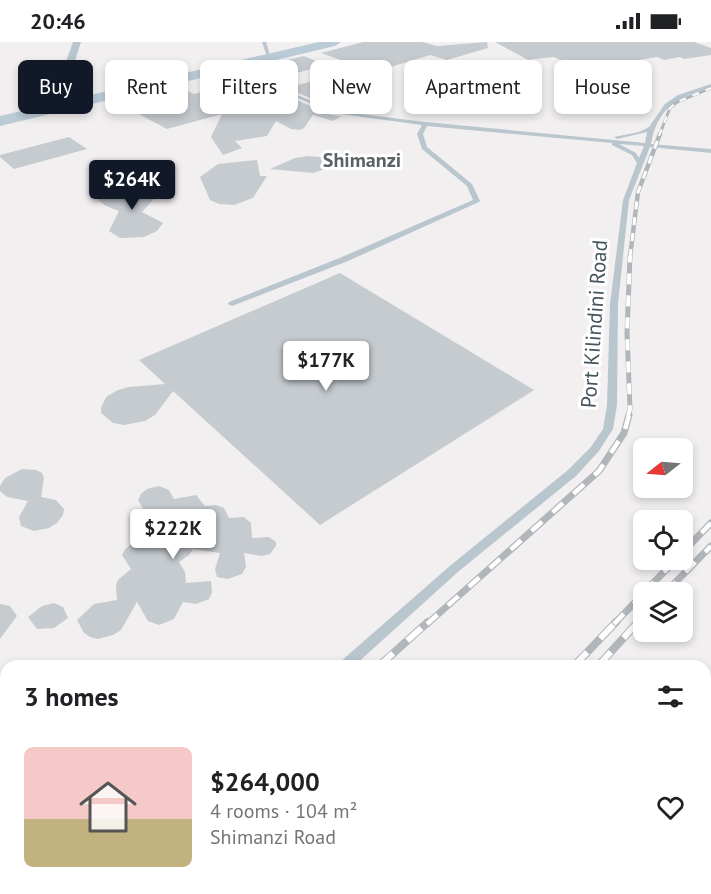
<!DOCTYPE html>
<html lang="en">
<head>
<meta charset="utf-8">
<style>
	:root { --surface:#fff; --page:#f2f2f2; --text:#202124; --muted:#757577; --accent:#111827 }
	body { margin:0; font-family:"PT Sans",sans-serif; background:var(--page); color:var(--text); height:100vh; display:flex; flex-direction:column; font-size:22px; white-space:nowrap }
	* { box-sizing:border-box; margin:0 }
	p { font-size:20px; color:var(--muted) }
	.icon { flex:none; width:33px; height:33px; fill:none; stroke:currentColor; stroke-width:2; stroke-linecap:round; stroke-linejoin:round }
	.map { position:relative; flex:1; overflow:hidden }
	.drawer { position:absolute; left:0px; top:618px; width:711px; height:234px; display:flex; flex-direction:column; background:var(--surface); border-radius:18px 18px 0 0; box-shadow:0 3px 9px #0003 }
	.drawer>* { flex:none }
	.top-card { position:absolute; left:18px; top:18px; width:675px; height:54px; display:flex; gap:12px }
	.needle { width:39px; rotate:253deg }
	.tools { position:absolute; left:633px; top:396px; display:grid; gap:12px }
	.tools a { display:grid; place-items:center; width:60px; height:60px; border-radius:9px; background:var(--surface); box-shadow:0 3px 9px #0003; font-size:30px }
	.price { position:absolute; translate:-50% -51px; padding:0 14px; border-radius:6px; background:#fff; color:#222; font-size:20px; line-height:39px; filter:drop-shadow(0 2px 3px #0008) }
	.price::after { content:''; position:absolute; left:50%; top:36px; width:18px; height:14px; margin-left:-9px; background:inherit; clip-path:polygon(0 0,100% 0,50% 100%) }
	.price.current { background:var(--accent); color:#fff }
	ul { padding:0; list-style:none }
	li { display:flex; align-items:center; gap:18px; height:150px; padding:0 24px }
	li span { display:grid; place-items:center; flex:none; width:168px; height:120px; border-radius:9px; color:#555 }
	li>.icon { margin-inline-start:auto }
	span .icon { width:72px; height:72px; fill:#fffc; stroke-width:1 }
	li b { font-size:26px }
	h2 { display:flex; justify-content:space-between; align-items:center; height:72px; padding:0 24px; font-size:26px }
	.pill { padding:0 21px; border-radius:9px; background:var(--surface); box-shadow:0 3px 9px #0003; font-size:21px; line-height:54px }
	.pill.current { background:var(--accent); color:#fff }
	.status { display:flex; justify-content:space-between; align-items:center; height:42px; padding:0 30px; background:var(--surface); direction:ltr }
	.status svg { height:16px; fill:currentColor }
	.map>svg:first-child { display:block }
	.building { fill:#c6cbd0 }
	.lines { fill:none; stroke-linecap:round; stroke-linejoin:round }
	.lane { fill:#b9c6ce; fill-rule:evenodd }
	.street { fill:#b9c6ce; fill-rule:evenodd }
	.secondary { fill:#bbcbd6; fill-rule:evenodd }
	.rail-far4-casing { stroke:#b1b6bb; stroke-width:3 }
	.rail-far3-casing { stroke:#b1b6bb; stroke-width:4.5 }
	.rail-far2-casing { stroke:#b1b6bb; stroke-width:5 }
	.rail-far1-casing { stroke:#b1b6bb; stroke-width:7 }
	.rail-casing { stroke:#b1b6bb; stroke-width:8 }
	.rail-far4 { stroke:#fff; stroke-width:2; stroke-dasharray:7; stroke-linecap:butt }
	.rail-far3 { stroke:#fff; stroke-width:3; stroke-dasharray:8; stroke-linecap:butt }
	.rail-far2 { stroke:#fff; stroke-width:4; stroke-dasharray:11; stroke-linecap:butt }
	.rail-far1 { stroke:#fff; stroke-width:4.5; stroke-dasharray:14; stroke-linecap:butt }
	.rail { stroke:#fff; stroke-width:6; stroke-dasharray:19; stroke-linecap:butt }
	.labels { text-anchor:middle; dominant-baseline:central; stroke-width:6; stroke-linejoin:round; paint-order:stroke }
	.far-quarter-label { font-size:20px; font-weight:bold; fill:#5b6165; stroke:#fff }
	.street-label { font-size:21px; fill:#45565f; stroke:#fff }
</style>
</head>
<body>
<div class="status"><b>20:46</b><svg viewBox="0 0 49 12"><path d="M0 12V9h3v3zM5 12V6h3v6zM10 12V3h3v9zM15 12V0h3v12zM26 1h20v11H26zM47 4h2v5h-2z"/></svg></div>
<div class="map">
<svg width="711" height="852" viewBox="0 0 711 852">
	<rect width="100%" height="100%" fill="#f2eff0"/>
	<!-- building -->
	<path class="building" d="M363,0H422L437,4L487,0L488,6L447,18L430,13L374,30L321,11Z
		M495,0H694L711,6V13L684,17L680,15L664,18L657,15L580,28L554,15L528,18Z
		M304,14L326,23L293,32L271,22Z
		M317,38L361,59L340,65L354,69L337,67L286,46Z
		M239,39L268,51L275,49L332,73L342,74L333,79L313,73L304,86L300,88L291,87L276,79L267,94L235,99L242,106L223,113L211,95L222,72L167,87L116,60L178,44L194,52Z
		M69,95L87,107L14,127L0,115V113Z
		M308,114L321,115L340,122L313,131L270,127L295,116Z
		M257,118L260,134H267L253,156L234,163L219,162L210,158L200,135L218,122Z
		M134,139L158,152L142,170L163,181L157,189L144,195L120,196L109,189L119,169L106,164L98,158L109,150Z
		M340,231L534,348L320,483L173,349L155,373L145,379L124,383L113,381L101,371V366L106,355L118,348L129,345L165,342L139,318Z
		M22,427L36,428L42,431L44,436L41,455L56,458L64,467L63,473L57,481L49,486L34,489L21,484L19,475L28,459L7,455L0,449V444L5,436Z
		M159,444L169,448L174,457L196,453L205,464L216,463L224,466L229,476L244,475L251,481L252,496L269,495L276,500V504L270,512L262,514L244,511L246,525L242,532L228,537L217,535L215,527L220,511L193,507L189,513L179,520L185,530L186,541L211,539L212,551L209,557L196,562L183,560L174,577L159,583L148,579L137,560L121,588L113,593L98,597L90,595L84,591L77,578L94,562L117,558L116,543L118,538L131,527L122,513L125,507L138,497L132,487L134,481L146,472L138,458L141,452L147,447Z
		M54,561L63,565L68,576L54,586L37,587L28,575L42,564Z
		M0,562L10,564L17,574L0,597Z"/>
	<g class="lines">
		<!-- lane -->
		<path class="lane" d="M262,0H266L271,16L267,15Z
			M227,24L336,69L425,80L645,101L647,90L617,97L614,95L639,90L649,85L665,62L678,53L711,42V45C678,56 658,64 651,102L711,107V111L650,105L629,158L618,262L617,363L613,387L599,409L576,434L459,529L354,624H338L340,620L451,523L568,428L591,405L603,387L607,363L610,262L623,158L637,121L632,113L612,103V101L427,84L423,92L427,105L472,142L480,159L479,160L348,219L232,264L228,262L229,260L342,215L473,158L467,144L422,107L417,92L422,83L333,71L227,26ZM619,102L644,104L639,116L636,111Z
			M99,846H119L117,852H97Z"/>
		<!-- street -->
		<path class="street" d="M73,0H81L64,53L67,64L62,67L57,64L54,53Z"/>
		<!-- secondary -->
		<path class="secondary" d="M319,0H341L335,4L0,84V74Z"/>
		<!-- rail-far4 casing -->
		<g class="rail-far4-casing">
			<path id="rail-far4" d="M659,94L670,66L677,60L711,46"/>
		</g>
		<!-- rail-far3 casing -->
		<g class="rail-far3-casing">
			<path id="rail-far3" d="M630,215L638,150L660,92"/>
		</g>
		<!-- rail-far2 casing -->
		<g class="rail-far2-casing">
			<path id="rail-far2" d="M628,374L630,367L627,291L630,214"/>
		</g>
		<!-- rail-far1 casing -->
		<g class="rail-far1-casing">
			<path id="rail-far1" d="M682,511L711,481
				M644,550L676,518
				M666,550L711,504
				M427,582L599,429L624,391L629,373
				M614,582L644,551
				M637,582L644,574"/>
		</g>
		<!-- rail casing -->
		<g class="rail-casing">
			<path id="rail" d="M379,624L428,580
				M574,624L616,580
				M598,624L638,580
				M135,852L145,846
				M357,852L362,846
				M389,852L394,846"/>
		</g>
		<!-- rail-far4 -->
		<use href="#rail-far4" class="rail-far4"/>
		<!-- rail-far3 -->
		<use href="#rail-far3" class="rail-far3"/>
		<!-- rail-far2 -->
		<use href="#rail-far2" class="rail-far2"/>
		<!-- rail-far1 -->
		<use href="#rail-far1" class="rail-far1"/>
		<!-- rail -->
		<use href="#rail" class="rail"/>
	</g>
	<g class="labels">
		<!-- far-quarter labels -->
		<g class="far-quarter-label">
			<text x="362" y="118">Shimanzi</text>
		</g>
		<!-- street labels -->
		<g class="street-label">
			<text transform="translate(594 282) rotate(-86)">Port Kilindini Road</text>
		</g>
	</g>
</svg>
<div class="tools">
<a><svg class="needle" viewBox="-14 -14 28 28"><path d="M0-13l5 13h-10z" fill="#e53935"/><path d="M0 13l5-13h-10z" fill="#757577"/></svg></a>
<a><svg class="icon" aria-label="locate" viewBox="0 0 24 24"><circle cx="12" cy="12" r="6"/><path d="M12 2v4M12 18v4M2 12h4M18 12h4"/></svg></a>
<a><svg class="icon" aria-label="layers" viewBox="0 0 24 24"><path d="M12 4l9 5-9 5-9-5zM3 14l9 5 9-5"/></svg></a>
</div>
<b class="price current" style="left:132px;top:169px">$264K</b>
<b class="price" style="left:326px;top:350px">$177K</b>
<b class="price" style="left:173px;top:518px">$222K</b>
<div class="top-card">
<a class="pill current">Buy</a>
<a class="pill">Rent</a>
<a class="pill">Filters</a>
<a class="pill">New</a>
<a class="pill">Apartment</a>
<a class="pill">House</a>
</div>
<section class="drawer">
<h2>3 homes<svg class="icon" aria-label="filters" viewBox="0 0 24 24"><path d="M4 7h16M4 17h16"/><circle cx="9" cy="7" r="2"/><circle cx="15" cy="17" r="2"/></svg></h2>
<ul>
<li><span style="background:linear-gradient(#f6c9c9 60%,#c2b280 0)"><svg class="icon" aria-label="home" viewBox="0 0 24 24"><path d="M3 11l9-7 9 7M6 9v11h12V9"/></svg></span><div><b>$264,000</b><p>4 rooms · 104 m²</p><p>Shimanzi Road</p></div><svg class="icon" aria-label="heart" viewBox="0 0 24 24"><path d="M12 20l-8-8c-3-5 5-10 8-4 3-6 11-1 8 4z"/></svg></li>
</ul>
</section>
</div>
</body>
</html>
